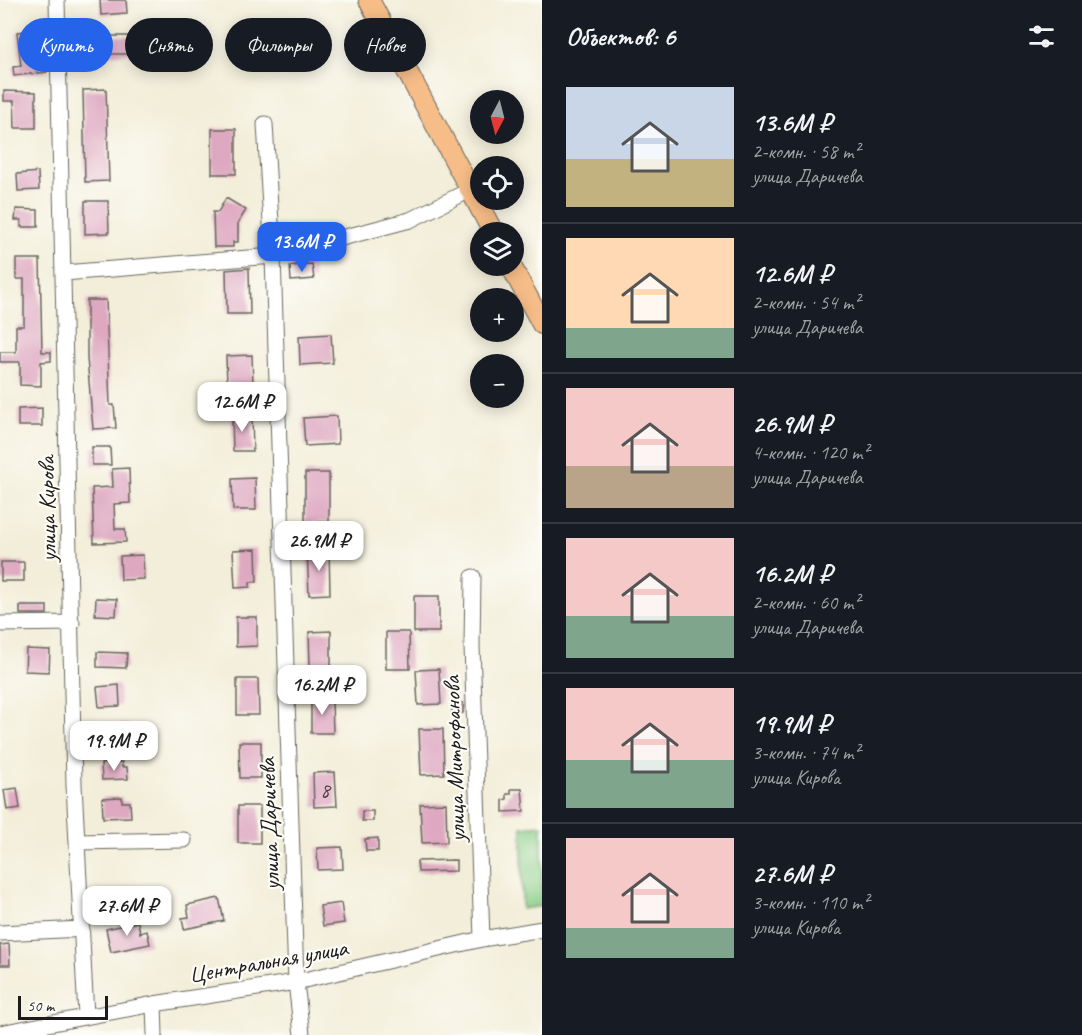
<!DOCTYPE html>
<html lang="ru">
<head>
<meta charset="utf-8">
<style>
	:root { --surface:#171b24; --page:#242831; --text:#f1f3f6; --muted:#9ea1a6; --line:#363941; --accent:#2563eb }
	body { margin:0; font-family:Caveat,sans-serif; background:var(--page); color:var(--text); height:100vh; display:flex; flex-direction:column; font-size:22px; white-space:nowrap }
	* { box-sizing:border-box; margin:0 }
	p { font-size:20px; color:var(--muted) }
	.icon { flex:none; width:33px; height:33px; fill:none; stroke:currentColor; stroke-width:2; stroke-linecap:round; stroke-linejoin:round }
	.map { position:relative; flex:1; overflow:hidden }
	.panel { display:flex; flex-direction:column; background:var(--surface); width:540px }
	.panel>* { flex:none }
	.guide { position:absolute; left:18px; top:18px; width:434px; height:54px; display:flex; gap:12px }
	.needle { width:39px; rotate:187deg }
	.buttons { position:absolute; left:470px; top:90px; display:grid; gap:12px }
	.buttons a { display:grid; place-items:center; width:54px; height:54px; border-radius:50%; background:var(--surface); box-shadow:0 3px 15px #0003; font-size:30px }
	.scale { position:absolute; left:18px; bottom:15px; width:90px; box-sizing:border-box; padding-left:6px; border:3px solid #1c1c1c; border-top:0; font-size:16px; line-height:21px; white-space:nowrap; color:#1c1c1c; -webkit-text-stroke:4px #fdfcf7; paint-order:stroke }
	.price { position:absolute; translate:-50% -51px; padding:0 14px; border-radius:12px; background:#fff; color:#222; font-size:20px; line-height:39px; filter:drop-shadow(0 2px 3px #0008) }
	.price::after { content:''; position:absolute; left:50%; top:36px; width:18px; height:14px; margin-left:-9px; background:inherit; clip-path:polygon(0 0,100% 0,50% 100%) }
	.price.selected { background:var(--accent); color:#fff }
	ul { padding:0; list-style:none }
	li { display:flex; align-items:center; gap:18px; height:150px; padding:0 24px }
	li+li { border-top:2px solid var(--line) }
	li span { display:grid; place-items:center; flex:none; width:168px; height:120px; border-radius:0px; color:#555 }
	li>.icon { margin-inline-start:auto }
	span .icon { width:72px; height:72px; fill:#fffc; stroke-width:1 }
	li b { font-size:26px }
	h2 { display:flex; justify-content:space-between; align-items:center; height:72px; padding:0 24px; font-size:26px }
	.chip { padding:0 21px; border-radius:27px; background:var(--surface); box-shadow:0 3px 15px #0003; font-size:21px; line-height:54px }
	.chip.selected { background:var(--accent); color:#fff }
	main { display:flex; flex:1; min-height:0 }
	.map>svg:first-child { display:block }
	.green { fill:#89cc85; stroke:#527450; stroke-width:1.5 }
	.building { fill:#dea8c1 }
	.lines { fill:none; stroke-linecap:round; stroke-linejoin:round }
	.minor-casing { stroke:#67665e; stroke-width:17 }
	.major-casing { stroke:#67665e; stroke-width:22 }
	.minor { stroke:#fff; stroke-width:15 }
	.major { stroke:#f7bd88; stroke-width:20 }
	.labels { text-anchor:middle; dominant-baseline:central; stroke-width:4.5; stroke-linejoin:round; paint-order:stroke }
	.number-label { font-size:21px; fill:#4c3f45 }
	.street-label { font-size:24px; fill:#1c1c1c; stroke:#fdfcf7 }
</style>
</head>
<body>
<main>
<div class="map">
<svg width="542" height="1035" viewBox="0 0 542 1035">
	<rect width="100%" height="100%" fill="#fdfcf7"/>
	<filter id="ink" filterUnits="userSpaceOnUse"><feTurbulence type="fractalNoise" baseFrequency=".0167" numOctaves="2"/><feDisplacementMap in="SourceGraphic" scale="12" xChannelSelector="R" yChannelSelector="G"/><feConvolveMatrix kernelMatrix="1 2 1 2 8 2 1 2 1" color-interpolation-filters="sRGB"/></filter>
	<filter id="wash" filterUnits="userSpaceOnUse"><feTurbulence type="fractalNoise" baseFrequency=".008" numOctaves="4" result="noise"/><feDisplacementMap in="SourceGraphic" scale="24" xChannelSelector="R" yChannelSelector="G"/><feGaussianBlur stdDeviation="1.35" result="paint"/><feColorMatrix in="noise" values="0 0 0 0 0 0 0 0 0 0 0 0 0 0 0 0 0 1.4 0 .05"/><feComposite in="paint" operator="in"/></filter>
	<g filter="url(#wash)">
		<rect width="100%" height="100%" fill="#f3eed9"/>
		<!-- green -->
		<path class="green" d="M542,825V906L522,909V827Z"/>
		<g id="blocks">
			<!-- building -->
			<path class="building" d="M100,0H126L127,13L101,15Z
				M36,30L40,64L46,63L47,72L14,76L13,67L21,66L17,32Z
				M111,36H130L131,54H111Z
				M106,89L109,181L85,182L83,90Z
				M4,91L36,92V128H15L14,101H4Z
				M212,129H236V174H212Z
				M38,172L39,190L18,191L17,174Z
				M226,198L246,210L238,223V242H233V247H214L213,212H218Z
				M85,201H108L109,233L85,234Z
				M16,209L38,210V227H21V220H15Z
				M16,259H40L42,352H51V361L41,362V386L20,385V362H0V352H16V326H24V279H16Z
				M312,264L314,279L291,281L290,266Z
				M249,268L250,314H227L226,270Z
				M87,300H106L110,405H114L116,428L93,429L87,358Z
				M331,334L333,363L300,365L299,336Z
				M252,355L253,385H227L226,356Z
				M42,408V426H18V409Z
				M232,415H252L253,451H233Z
				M337,416L338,444L305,446L303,418Z
				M92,447H110L111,465H92Z
				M129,468L130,503L114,504L115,529H125L126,542L94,543L92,488L113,487L112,469Z
				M305,473H329V522H305Z
				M255,478L256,510H233L232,479Z
				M256,549L257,582H250V587L235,588L233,550Z
				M329,549L330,594L309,595L307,550Z
				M143,555L144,579L121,580L120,556Z
				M1,562H24V581H1Z
				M414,596H439V632H414Z
				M96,598L117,599L116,616L95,615Z
				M20,606H47V614H20Z
				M236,617H257V646L236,647Z
				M331,631V666H310L309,632Z
				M386,632H409L410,669H386Z
				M26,649L50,650L49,672L25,671Z
				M97,652L127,653L126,668L97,667Z
				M439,669L441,704L418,705L416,670Z
				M237,679H258L259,715H237Z
				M119,685L120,706L99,707L97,687Z
				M311,699H332L333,733H311Z
				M452,703H463V713L452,714Z
				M129,724L130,736L100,738L99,726Z
				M419,729H443L444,774L421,775Z
				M239,742H261V778H240Z
				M122,762V767H127L128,779L102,780L101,764Z
				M335,772L337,806L314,807L313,773Z
				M17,788L20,808L7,810L4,790Z
				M511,789H522L524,811L503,812V800L507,799V794H511Z
				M122,797V802H130L131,817L103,818L102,798Z
				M446,803L447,842L422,843L420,804Z
				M238,806H260V843H238Z
				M362,811H373V821H362Z
				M378,838V851H366L365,839Z
				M342,847L343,869L318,870L317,848Z
				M456,860V871L418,872L417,861Z
				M219,898L224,921L184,929L182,918L189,917L187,905Z
				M341,903L344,923L323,926L320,906Z
				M138,922L140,933L147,931L150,944L111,952L106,929Z
				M9,944L10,965H0V945Z"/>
		</g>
	</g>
	<g filter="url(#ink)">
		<use href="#blocks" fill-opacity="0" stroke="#67665e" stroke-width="1.5"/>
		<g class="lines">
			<!-- minor casing -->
			<g class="minor-casing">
				<path id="minor" d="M57,0L74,785L86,1016
					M265,124L273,256L296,982L302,1035
					M64,273L273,256L410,220L470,190
					M473,577L472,646L482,939
					M0,624L72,623
					M77,842L184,840
					M0,933L82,929
					M154,1004L155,1035
					M0,1033L154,1004L296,982L482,939L542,929"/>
			</g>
			<!-- major casing -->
			<g class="major-casing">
				<path id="major" d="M369,0L493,232
					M511,266L542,324"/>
			</g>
			<!-- minor -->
			<use href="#minor" class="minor"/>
			<!-- major -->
			<use href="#major" class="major"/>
		</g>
	</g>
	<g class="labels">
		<!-- number labels -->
		<g class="number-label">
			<text x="325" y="790">8</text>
		</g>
		<!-- street labels -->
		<g class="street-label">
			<text transform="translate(47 509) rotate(-91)">улица Кирова</text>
			<text transform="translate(454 759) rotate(-92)">улица Митрофанова</text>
			<text transform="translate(269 824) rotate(-92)">улица Даричева</text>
			<text transform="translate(268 961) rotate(-10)">Центральная улица</text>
		</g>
	</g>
</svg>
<div class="buttons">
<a><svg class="needle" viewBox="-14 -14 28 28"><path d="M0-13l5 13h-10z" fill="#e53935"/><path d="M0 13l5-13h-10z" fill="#9ea1a6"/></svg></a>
<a><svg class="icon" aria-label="locate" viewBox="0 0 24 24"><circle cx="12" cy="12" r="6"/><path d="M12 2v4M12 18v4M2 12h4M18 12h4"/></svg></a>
<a><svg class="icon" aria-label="layers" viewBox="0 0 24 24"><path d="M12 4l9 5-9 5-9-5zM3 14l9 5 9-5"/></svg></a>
<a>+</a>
<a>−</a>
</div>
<div class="scale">50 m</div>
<b class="price selected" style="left:302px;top:273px">13.6M ₽</b>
<b class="price" style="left:242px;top:433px">12.6M ₽</b>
<b class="price" style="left:319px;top:572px">26.9M ₽</b>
<b class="price" style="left:322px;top:716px">16.2M ₽</b>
<b class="price" style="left:114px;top:772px">19.9M ₽</b>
<b class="price" style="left:127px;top:937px">27.6M ₽</b>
<div class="guide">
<a class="chip selected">Купить</a>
<a class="chip">Снять</a>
<a class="chip">Фильтры</a>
<a class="chip">Новое</a>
</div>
</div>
<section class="panel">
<h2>Объектов: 6<svg class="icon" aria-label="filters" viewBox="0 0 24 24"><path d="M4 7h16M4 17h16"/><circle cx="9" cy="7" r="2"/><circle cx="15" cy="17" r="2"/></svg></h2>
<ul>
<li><span style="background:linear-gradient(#c9d6e8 60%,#c2b280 0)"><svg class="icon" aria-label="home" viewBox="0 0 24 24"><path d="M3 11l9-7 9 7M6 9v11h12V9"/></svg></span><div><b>13.6M ₽</b><p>2-комн. · 58 m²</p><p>улица Даричева</p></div></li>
<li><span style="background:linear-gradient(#ffd9b3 75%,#7fa58c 0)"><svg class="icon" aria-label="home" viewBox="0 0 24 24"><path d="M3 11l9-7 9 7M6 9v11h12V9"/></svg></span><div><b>12.6M ₽</b><p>2-комн. · 54 m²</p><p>улица Даричева</p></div></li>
<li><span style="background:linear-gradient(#f6c9c9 65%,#b9a48a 0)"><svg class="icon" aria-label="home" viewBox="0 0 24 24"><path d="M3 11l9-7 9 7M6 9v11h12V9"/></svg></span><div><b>26.9M ₽</b><p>4-комн. · 120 m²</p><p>улица Даричева</p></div></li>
<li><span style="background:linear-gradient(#f6c9c9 65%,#7fa58c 0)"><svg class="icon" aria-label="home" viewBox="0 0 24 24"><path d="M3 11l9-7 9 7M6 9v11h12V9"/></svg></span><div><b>16.2M ₽</b><p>2-комн. · 60 m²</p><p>улица Даричева</p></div></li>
<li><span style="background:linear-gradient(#f6c9c9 60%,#7fa58c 0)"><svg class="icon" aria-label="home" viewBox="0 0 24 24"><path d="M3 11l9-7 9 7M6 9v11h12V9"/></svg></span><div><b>19.9M ₽</b><p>3-комн. · 74 m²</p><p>улица Кирова</p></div></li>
<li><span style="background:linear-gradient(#f6c9c9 75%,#7fa58c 0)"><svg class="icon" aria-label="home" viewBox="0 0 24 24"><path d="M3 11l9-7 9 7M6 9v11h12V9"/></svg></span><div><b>27.6M ₽</b><p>3-комн. · 110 m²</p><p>улица Кирова</p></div></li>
</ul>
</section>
</main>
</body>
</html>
